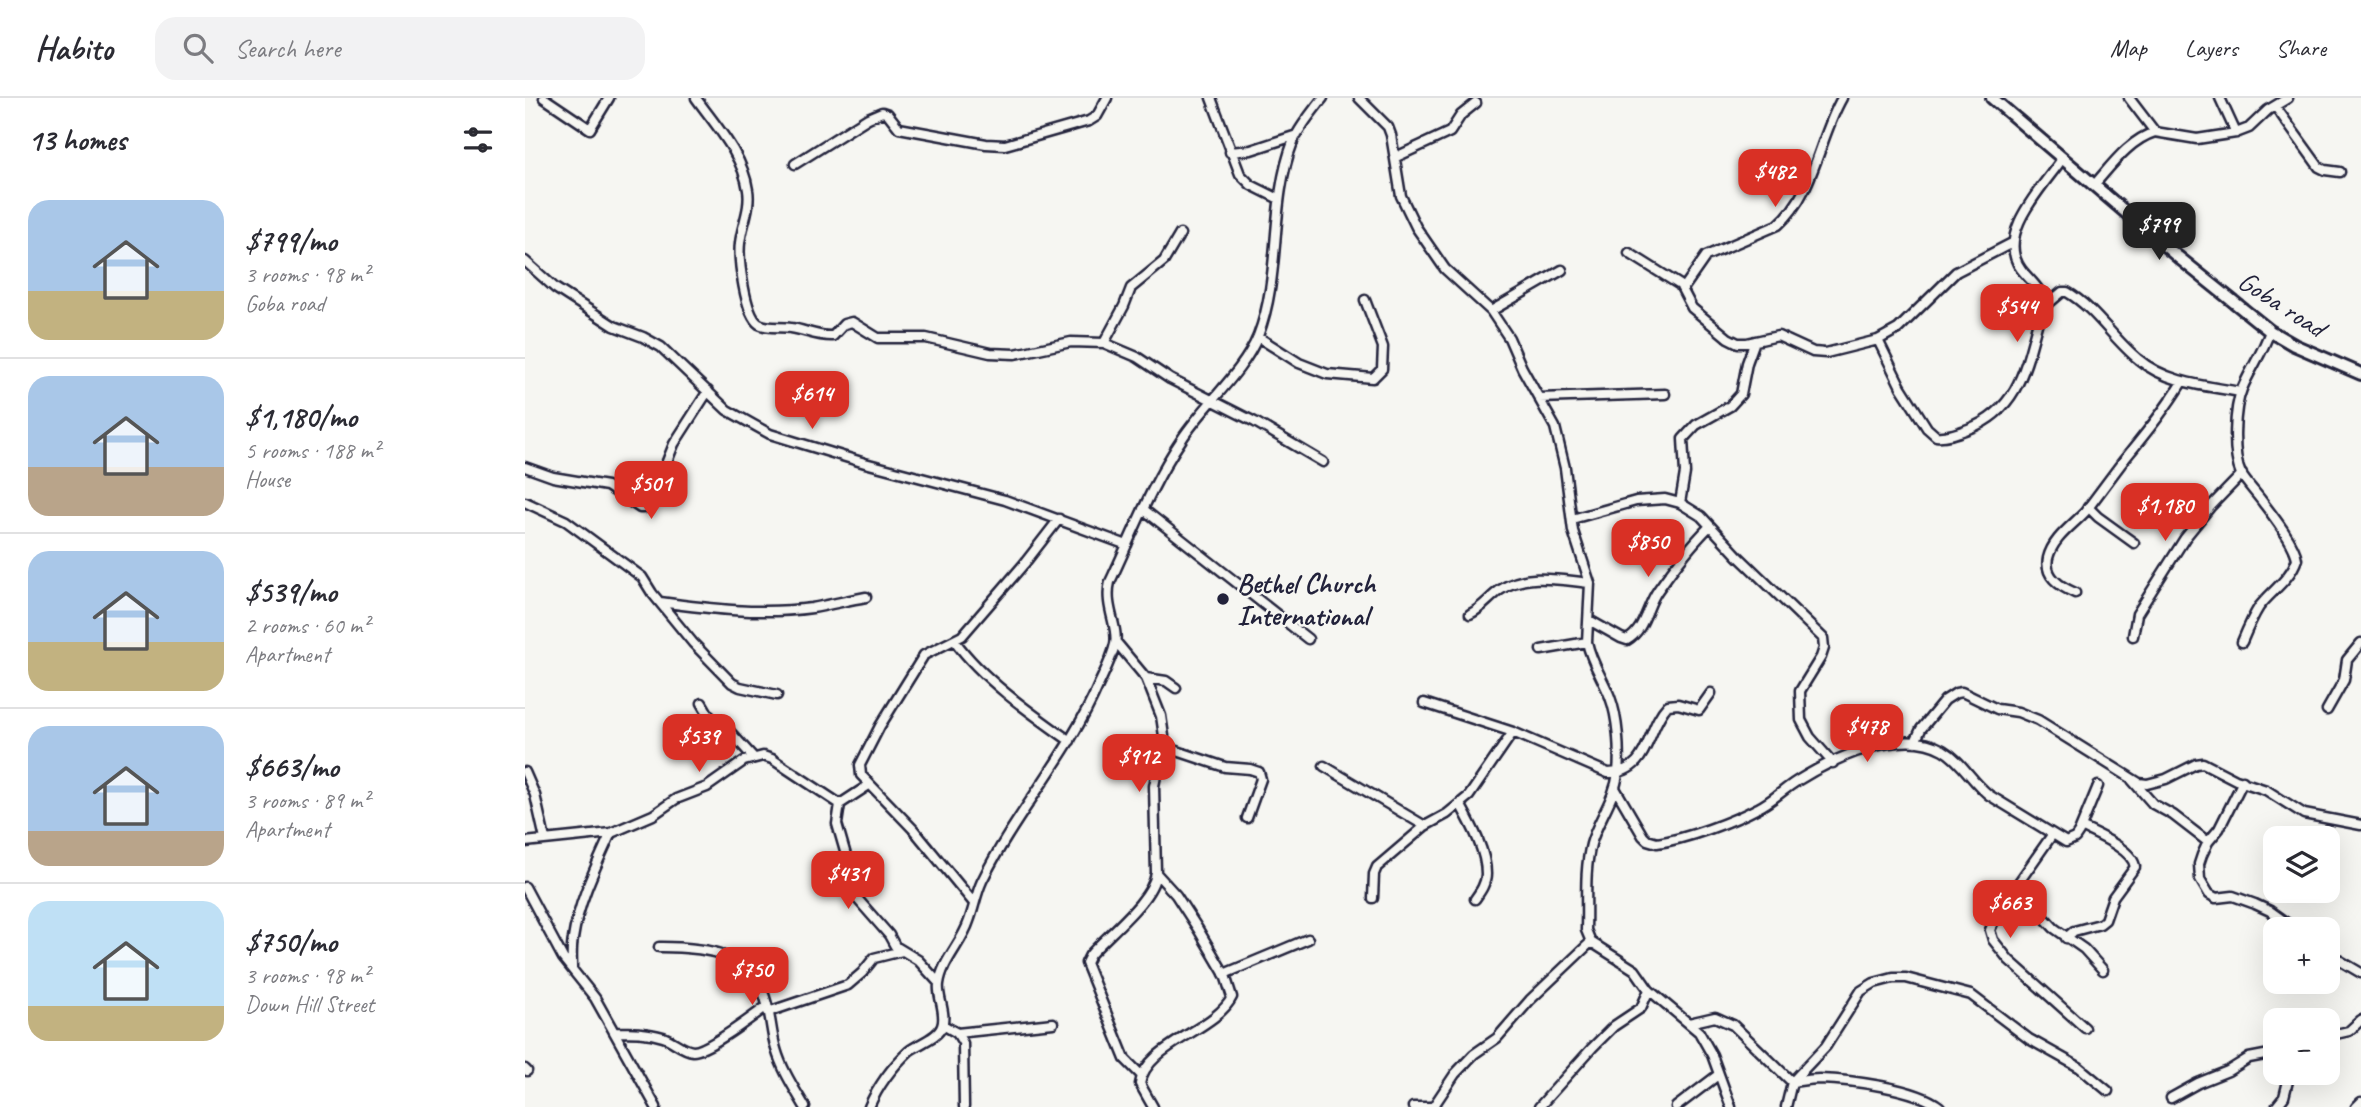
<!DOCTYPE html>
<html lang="en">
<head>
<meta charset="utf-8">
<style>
	:root { --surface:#fff; --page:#f2f2f3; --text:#2b2b33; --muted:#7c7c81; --line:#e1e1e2; --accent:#d93025 }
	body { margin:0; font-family:Caveat,sans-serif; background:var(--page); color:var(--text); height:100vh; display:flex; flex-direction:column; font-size:26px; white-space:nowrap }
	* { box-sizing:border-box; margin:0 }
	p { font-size:23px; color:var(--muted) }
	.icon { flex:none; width:38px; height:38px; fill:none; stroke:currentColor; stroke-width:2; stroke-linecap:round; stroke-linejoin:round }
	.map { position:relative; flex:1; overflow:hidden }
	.drawer { display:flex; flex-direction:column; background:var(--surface); width:525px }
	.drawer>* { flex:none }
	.controls { position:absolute; left:1738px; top:728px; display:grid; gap:14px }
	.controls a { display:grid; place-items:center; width:77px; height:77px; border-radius:14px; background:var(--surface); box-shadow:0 7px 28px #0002; font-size:35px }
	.price { position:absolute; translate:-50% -60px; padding:0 16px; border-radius:14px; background:var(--accent); color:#fff; font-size:23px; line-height:46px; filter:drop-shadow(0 2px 4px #0008) }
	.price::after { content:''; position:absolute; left:50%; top:42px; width:21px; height:16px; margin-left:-10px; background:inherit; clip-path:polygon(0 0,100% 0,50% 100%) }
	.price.selected { background:#222; color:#fff }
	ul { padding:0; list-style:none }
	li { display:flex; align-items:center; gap:21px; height:175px; padding:0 28px }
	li+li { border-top:2px solid var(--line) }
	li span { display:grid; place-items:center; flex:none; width:196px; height:140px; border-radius:21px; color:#555 }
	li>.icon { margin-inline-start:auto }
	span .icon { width:84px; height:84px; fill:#fffc; stroke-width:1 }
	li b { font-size:30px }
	h2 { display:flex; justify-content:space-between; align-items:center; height:84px; padding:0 28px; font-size:30px }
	header { display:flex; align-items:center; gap:42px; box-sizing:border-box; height:98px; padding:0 35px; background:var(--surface); border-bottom:2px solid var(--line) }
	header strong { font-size:33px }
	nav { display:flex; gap:38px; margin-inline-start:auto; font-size:24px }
	.search { width:490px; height:63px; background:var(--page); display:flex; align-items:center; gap:18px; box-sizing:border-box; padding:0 24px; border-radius:21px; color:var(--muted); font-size:26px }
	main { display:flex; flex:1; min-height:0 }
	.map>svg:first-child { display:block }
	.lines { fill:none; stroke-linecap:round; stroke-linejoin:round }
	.street-casing { stroke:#22223b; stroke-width:13 }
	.secondary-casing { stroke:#22223b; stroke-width:16 }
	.street { stroke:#f6f6f2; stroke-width:8 }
	.secondary { stroke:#f6f6f2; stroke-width:10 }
	.poi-dot { fill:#22223b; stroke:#f6f6f2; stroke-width:2.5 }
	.labels { text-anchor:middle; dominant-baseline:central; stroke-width:5; stroke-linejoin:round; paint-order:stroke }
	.street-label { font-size:28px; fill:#22223b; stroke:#f6f6f2 }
	.poi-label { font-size:28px; font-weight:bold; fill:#22223b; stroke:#f6f6f2; text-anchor:start }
</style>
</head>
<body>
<header>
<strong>Habito</strong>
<div class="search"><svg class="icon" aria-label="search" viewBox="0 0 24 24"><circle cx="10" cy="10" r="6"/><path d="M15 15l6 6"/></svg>Search here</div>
<nav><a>Map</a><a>Layers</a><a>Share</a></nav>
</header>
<main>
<section class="drawer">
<h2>13 homes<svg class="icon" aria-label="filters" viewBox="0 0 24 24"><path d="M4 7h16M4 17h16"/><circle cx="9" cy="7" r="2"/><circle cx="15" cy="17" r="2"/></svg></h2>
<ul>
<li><span style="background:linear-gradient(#a9c7e8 65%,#c2b280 0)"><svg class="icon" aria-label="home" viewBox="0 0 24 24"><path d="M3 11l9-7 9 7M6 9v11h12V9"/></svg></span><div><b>$799/mo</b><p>3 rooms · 98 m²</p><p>Goba road</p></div></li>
<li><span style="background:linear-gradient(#a9c7e8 65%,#b9a48a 0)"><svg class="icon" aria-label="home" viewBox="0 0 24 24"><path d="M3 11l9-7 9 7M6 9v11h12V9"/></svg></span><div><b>$1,180/mo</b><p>5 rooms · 188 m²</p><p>House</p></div></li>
<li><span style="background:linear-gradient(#a9c7e8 65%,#c2b280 0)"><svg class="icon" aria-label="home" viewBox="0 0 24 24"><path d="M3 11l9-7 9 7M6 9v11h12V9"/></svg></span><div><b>$539/mo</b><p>2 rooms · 60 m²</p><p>Apartment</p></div></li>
<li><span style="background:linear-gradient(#a9c7e8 75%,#b9a48a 0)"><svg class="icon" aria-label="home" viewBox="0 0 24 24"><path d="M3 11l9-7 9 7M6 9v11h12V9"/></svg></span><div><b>$663/mo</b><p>3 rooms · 89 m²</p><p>Apartment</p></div></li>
<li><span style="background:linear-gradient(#bfe0f5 75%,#c2b280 0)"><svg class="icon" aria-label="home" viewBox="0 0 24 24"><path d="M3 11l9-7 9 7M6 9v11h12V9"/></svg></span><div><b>$750/mo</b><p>3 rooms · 98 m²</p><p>Down Hill Street</p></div></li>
</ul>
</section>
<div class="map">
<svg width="1836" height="1009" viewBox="0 0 1836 1009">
	<rect width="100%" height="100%" fill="#f6f6f2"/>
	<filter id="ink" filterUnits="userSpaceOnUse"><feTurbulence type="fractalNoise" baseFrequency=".0143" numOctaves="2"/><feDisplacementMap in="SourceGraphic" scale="14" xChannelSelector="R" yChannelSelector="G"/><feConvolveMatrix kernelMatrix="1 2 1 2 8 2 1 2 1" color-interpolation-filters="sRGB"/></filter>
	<g filter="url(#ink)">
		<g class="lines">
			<!-- street casing -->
			<g class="street-casing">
				<path id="street" d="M19,0L65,31L84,0
					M171,0C191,28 218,57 223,92C226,110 217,127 215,145C213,161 220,217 234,226C243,231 256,228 266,230C280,232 293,239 308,238L319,226L327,224L353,240H401L465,255L490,256L546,244L579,245L612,259L645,281L730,324L798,364
					M686,0L715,76L726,87L754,101
					M834,0L863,29L866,37L876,98L891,129L920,171L966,213L984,240L997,270L1030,329L1040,370L1048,433L1065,485L1062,544C1066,564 1078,581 1085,599C1093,620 1095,652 1093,675C1090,701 1073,721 1066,746C1059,773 1062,804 1061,832L1066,844L1110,872L1124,892L1174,934L1187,957L1206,1009
					M1604,0L1630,34
					M1695,0L1711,35
					M1750,8L1794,69L1800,72L1815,74
					M705,54L726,52L772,37
					M871,59L925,34L936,17L951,5
					M270,66L343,20L357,14L363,16L374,30L461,46L480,47L564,23L572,18L582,0
					M1569,87C1586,68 1604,42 1630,34L1672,41L1711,35L1724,30L1743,12L1763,0
					M1104,155L1155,187L1167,210L1203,240L1213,245H1222L1253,238L1288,254L1301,255L1353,242L1373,231L1431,174L1487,145
					M0,163L30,190L89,228L118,239L136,249L202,312L245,336L340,365L480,402L602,447
					M1158,191L1181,158L1253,127C1289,96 1294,40 1317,0
					M1517,211L1537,194H1542C1570,210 1588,241 1613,261C1641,285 1681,288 1716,294
					M966,213L1037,172
					M733,239L774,265L802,276L848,280L857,271L858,249L840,202
					M1353,242L1376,289L1402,330L1411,338C1422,339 1432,335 1443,331C1500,310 1502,256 1518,206C1518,191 1504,182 1496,171C1470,136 1518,89 1537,61
					M579,245L599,208L606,190L639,163L655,136
					M1014,300L1140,296
					M0,369L28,379L82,388L115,410H119L131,391L149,346L183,293
					M0,404L41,423L117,479L127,495L168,545L207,585L215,589L252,597
					M1155,405L1160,375L1158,341L1171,327L1205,308L1216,296L1222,265L1230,243
					M1563,409L1573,419L1609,445
					M618,411L783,541
					M1047,421L1111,403L1140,401L1155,405L1176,418L1213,458L1298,540L1299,550L1296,559L1275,593L1276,622L1285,639L1308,665
					M1550,495C1536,489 1519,479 1523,460C1528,440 1547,428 1560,414C1573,397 1586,379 1599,362C1620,336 1640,312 1657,284
					M135,504C185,511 237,517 287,510C305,507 323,502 341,499
					M945,516C957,510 964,500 975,492C1000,474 1036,482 1065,485
					M1064,522L1096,540L1102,542C1120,532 1122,507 1133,492C1149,469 1166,447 1185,428
					M1608,538L1612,516L1660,440L1686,408L1717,376
					M430,543C457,581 507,616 545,643
					M591,544L621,580L636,618L639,638L629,688L631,775L651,797L673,831L700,877L707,899C691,932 620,947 615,986L628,1009
					M1717,544C1722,532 1727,520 1734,509C1746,493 1765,482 1772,461C1770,446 1749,419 1739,406C1732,396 1722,386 1716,376C1707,356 1709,310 1717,291C1726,270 1738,254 1745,233
					M1016,552L1062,544
					M621,580L641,583L651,590
					M177,605L188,624L205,634L229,660
					M899,605L988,634
					M1802,612L1819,582L1822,562L1836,545
					M1390,644L1396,631L1420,602L1431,595L1437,594L1472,611L1493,614L1513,622L1614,685L1622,686L1641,681L1671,666L1678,665L1711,682L1741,692L1779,716L1836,727
					M637,648L700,669L725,671L734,674L736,681L722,720
					M799,668L900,728
					M0,674L10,697L20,741
					M1607,682L1628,706L1648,717L1683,744
					M1718,683L1694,731L1683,744L1677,757L1674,766L1675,781L1684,796L1691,800L1708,798L1730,806L1745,813L1770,831
					M1090,690L1118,738L1122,742L1132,745C1161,741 1207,724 1233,710C1247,703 1259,691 1272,683C1309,660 1377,628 1418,652C1437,663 1447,684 1464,697L1541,744L1550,740L1554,734L1573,688
					M315,706L312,726L323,764L329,797L364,837L370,848L393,862L414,885
					M935,706C946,726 961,752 961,776C961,786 955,794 950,801
					M1527,737L1473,814L1465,832L1468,842L1484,862L1560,930
					M0,744L86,735L128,717L151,701L182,689L219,663L238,658L247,661L315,706L344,687
					M0,789L38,860L70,900L131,1009
					M1491,789L1529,830L1559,851L1578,872
					M848,800L849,776L852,769L900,728L922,716L944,698L988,634L1083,675C1126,675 1120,631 1143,607L1153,606L1174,612L1186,595
					M448,804L388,731L336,677L335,667L355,628L399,557L437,538L499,466L534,421
					M1541,840L1549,833L1575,826L1580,822L1588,799L1610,769C1608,751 1570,736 1556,729
					M134,849C174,850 217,850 237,892C246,910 245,932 251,951C257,972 269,990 280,1009
					M1802,855L1836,875
					M47,870C47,861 46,851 48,841C53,805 71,768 86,735
					M699,876L783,841
					M243,914L323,887L337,875L349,860L377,853
					M1164,925L1190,919L1208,927L1267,984C1276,983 1285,981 1294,981C1325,982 1391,990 1415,1009
					M418,927L432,935L438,945L439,1009
					M90,934C106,934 122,934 138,939C148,942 157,952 168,953C183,953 228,918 242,908
					M432,935L528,925
					M1802,938L1824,933L1836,922
					M0,971L2,973
					M616,977L600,961L561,865L565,857C583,836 628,802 631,775
					M1646,1000L1673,985L1703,973L1724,960L1750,955
					M344,1009C353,988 367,969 384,953C394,945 413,940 417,928C422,915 412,899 414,886C417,863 437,845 444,823C449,810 451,796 457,783C491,714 544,657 574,586C580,573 587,560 590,546C594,529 579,509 585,484C608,435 627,385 657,341C679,307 718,275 733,238C757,176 744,106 768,44C775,28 787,14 798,0
					M888,1009H905
					M908,1009L930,976L949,956L972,940L1005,902L1066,844
					M1014,1009L1067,950L1089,928L1116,910L1124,892
					M1151,1009L1193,977
					M1261,1009L1267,984L1301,948L1336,893L1349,885L1368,880H1381L1446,897L1504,941L1554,969L1583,993
					M1751,1009L1759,999L1765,975
					M1831,1009L1836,1004"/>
			</g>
			<!-- secondary casing -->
			<g class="secondary-casing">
				<path id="secondary" d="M1467,0L1653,159L1745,233L1769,247L1836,276"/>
			</g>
			<!-- street -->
			<use href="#street" class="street"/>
			<!-- secondary -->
			<use href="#secondary" class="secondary"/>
		</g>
	</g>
	<!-- markers -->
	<circle class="poi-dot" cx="698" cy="501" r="7"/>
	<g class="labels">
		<!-- street labels -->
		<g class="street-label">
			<text transform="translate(1757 206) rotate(33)">Goba road</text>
		</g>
		<!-- poi labels -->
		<g class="poi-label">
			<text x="712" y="485">Bethel Church<tspan x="712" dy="32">International</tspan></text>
		</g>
	</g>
</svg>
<div class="controls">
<a><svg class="icon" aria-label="layers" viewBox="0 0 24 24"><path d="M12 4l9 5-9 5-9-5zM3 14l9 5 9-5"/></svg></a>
<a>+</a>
<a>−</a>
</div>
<b class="price" style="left:1250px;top:111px">$482</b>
<b class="price selected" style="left:1634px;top:164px">$799</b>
<b class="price" style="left:1492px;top:246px">$544</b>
<b class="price" style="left:287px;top:333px">$614</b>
<b class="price" style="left:126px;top:423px">$501</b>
<b class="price" style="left:1640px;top:445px">$1,180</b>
<b class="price" style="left:1123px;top:481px">$850</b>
<b class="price" style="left:1342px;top:666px">$478</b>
<b class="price" style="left:174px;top:676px">$539</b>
<b class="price" style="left:614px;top:696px">$912</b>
<b class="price" style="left:323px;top:813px">$431</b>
<b class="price" style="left:1485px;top:842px">$663</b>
<b class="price" style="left:227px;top:909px">$750</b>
</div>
</main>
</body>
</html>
